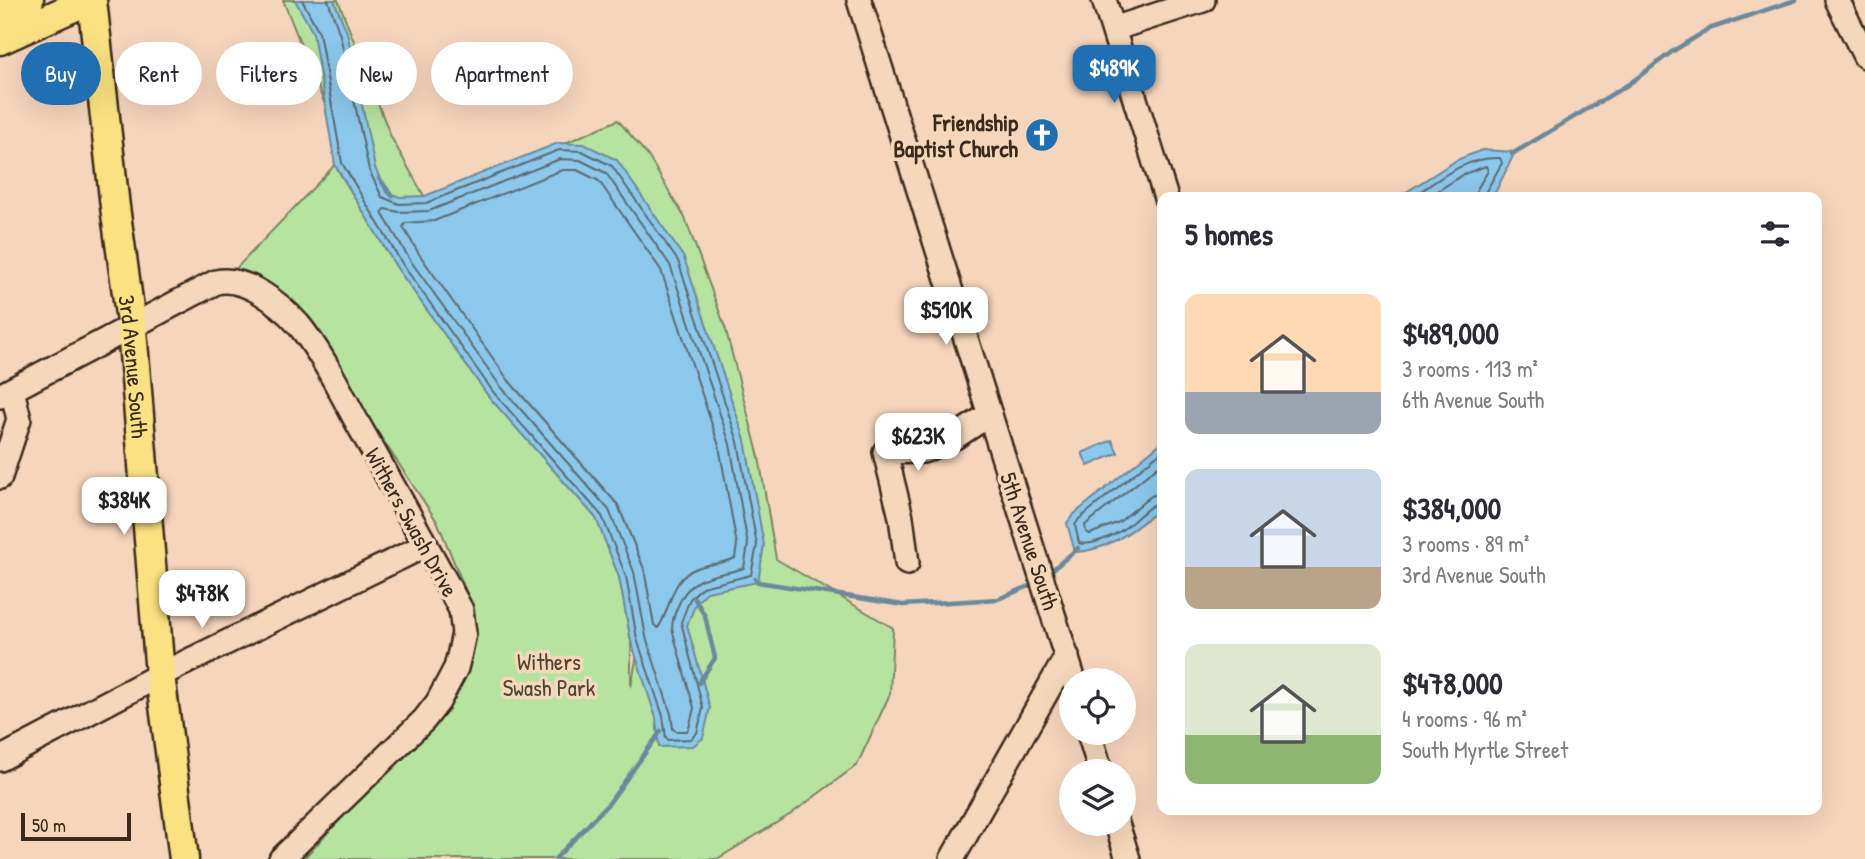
<!DOCTYPE html>
<html lang="en">
<head>
<meta charset="utf-8">
<style>
	:root { --surface:#fff; --page:#f2f2f3; --text:#2b2b33; --muted:#7c7c81; --accent:#1f6fb2 }
	body { margin:0; font-family:"Patrick Hand",sans-serif; background:var(--page); color:var(--text); height:100vh; display:flex; flex-direction:column; font-size:26px; white-space:nowrap }
	* { box-sizing:border-box; margin:0 }
	p { font-size:23px; color:var(--muted) }
	.icon { flex:none; width:38px; height:38px; fill:none; stroke:currentColor; stroke-width:2; stroke-linecap:round; stroke-linejoin:round }
	.map { position:relative; flex:1; overflow:hidden }
	.drawer { position:absolute; left:1157px; top:192px; width:665px; height:623px; display:flex; flex-direction:column; background:var(--surface); border-radius:14px; box-shadow:0 7px 28px #0002 }
	.drawer>* { flex:none }
	.top-card { position:absolute; left:21px; top:42px; width:665px; height:63px; display:flex; gap:14px }
	.controls { position:absolute; left:1059px; top:668px; display:grid; gap:14px }
	.controls a { display:grid; place-items:center; width:77px; height:77px; border-radius:50%; background:var(--surface); box-shadow:0 7px 28px #0002; font-size:35px }
	.scale { position:absolute; left:21px; bottom:18px; width:110px; box-sizing:border-box; padding-left:7px; border:4px solid #3b2a1e; border-top:0; font-size:19px; line-height:24px; white-space:nowrap; color:#3b2a1e; -webkit-text-stroke:5px #f5d8bb; paint-order:stroke }
	.price { position:absolute; translate:-50% -60px; padding:0 16px; border-radius:14px; background:#fff; color:#222; font-size:23px; line-height:46px; filter:drop-shadow(0 2px 4px #0008) }
	.price::after { content:''; position:absolute; left:50%; top:42px; width:21px; height:16px; margin-left:-10px; background:inherit; clip-path:polygon(0 0,100% 0,50% 100%) }
	.price.current { background:var(--accent); color:#fff }
	ul { padding:0; list-style:none }
	li { display:flex; align-items:center; gap:21px; height:175px; padding:0 28px }
	li span { display:grid; place-items:center; flex:none; width:196px; height:140px; border-radius:14px; color:#555 }
	li>.icon { margin-inline-start:auto }
	span .icon { width:84px; height:84px; fill:#fffc; stroke-width:1 }
	li b { font-size:30px }
	h2 { display:flex; justify-content:space-between; align-items:center; height:84px; padding:0 28px; font-size:30px }
	.pill { padding:0 24px; border-radius:32px; background:var(--surface); box-shadow:0 7px 28px #0002; font-size:24px; line-height:63px }
	.pill.current { background:var(--accent); color:#fff }
	.map>svg:first-child { display:block }
	.green { fill:#b7e3a1; stroke:#798660; stroke-width:2 }
	.water { fill:#8cc8ec; stroke:#6c899a; stroke-width:2 }
	.lines { fill:none; stroke-linecap:round; stroke-linejoin:round }
	.shore { stroke:#5b6970; stroke-width:2 }
	.stream { stroke:#6c899a; stroke-width:4.5 }
	.minor-casing { stroke:#3b2a1e; stroke-width:28 }
	.major-casing { stroke:#3b2a1e; stroke-width:33 }
	.minor { stroke:#f5d8bb; stroke-width:23 }
	.major { stroke:#fae181; stroke-width:28 }
	.labels { text-anchor:middle; dominant-baseline:central; stroke-width:7; stroke-linejoin:round; paint-order:stroke }
	.poi-label { font-size:23px; font-weight:bold; fill:#3b2a1e; stroke:#f5d8bb; text-anchor:end }
	.street-label { font-size:23px; fill:#3b2a1e; stroke:#f5d8bb }
	.park-label { font-size:23px; fill:#4e4632; stroke:#f5d8bb }
</style>
</head>
<body>
<div class="map">
<svg width="1865" height="859" viewBox="0 0 1865 859">
	<rect width="100%" height="100%" fill="#f6d5bd"/>
	<filter id="ink" filterUnits="userSpaceOnUse"><feTurbulence type="fractalNoise" baseFrequency=".0143" numOctaves="2"/><feDisplacementMap in="SourceGraphic" scale="14" xChannelSelector="R" yChannelSelector="G"/><feConvolveMatrix kernelMatrix="1 2 1 2 8 2 1 2 1" color-interpolation-filters="sRGB"/></filter>
	<g filter="url(#ink)">
		<!-- green -->
		<path class="green" d="M283,0H338L391,137L428,203L618,120L648,156L685,218L725,327L759,457L776,559L893,628L890,694L857,765L791,814L717,859H303L437,717L459,688L469,663L472,606L438,523L306,324L228,277L335,165L397,268L489,397L596,518L619,577L631,641V687L643,622L582,481L334,127Z"/>
		<!-- water -->
		<path class="water" d="M295,0H334L347,32L375,168L386,192L400,197L425,196L558,143L584,144L617,160L684,258L745,440L764,545L758,582L707,592L696,603L687,625L710,708L703,738L693,746L659,747L656,718L631,641L619,577L596,518L489,397L397,268L335,165L313,33Z
			M1482,150L1515,152L1496,191L1489,198H1397L1457,160Z
			M1112,440L1118,453L1088,466L1082,453Z
			M1162,442V507C1136,528 1109,551 1075,552L1067,523L1073,515Z"/>
		<g class="lines">
			<!-- shore -->
			<path class="shore" d="M302,0L319,32L342,163L403,265L494,393L602,516L626,576L637,639L663,716L666,738L668,740L691,739L697,733L703,708L681,622L690,599L702,587L751,575L757,545L738,442L678,261L612,166L582,151L559,150L426,203L399,204L382,197L369,170L340,35L328,0
				M560,159L580,160L606,173L670,265L730,444L748,545L744,568C713,578 691,572 677,608C674,615 672,621 672,629L694,708L689,728L687,731H676L673,729L671,714L646,637L634,572L609,510L501,387L410,260L382,213L385,209L399,212L429,211Z
				M562,170H577L599,181L661,270L719,446L737,545L735,558C724,564 709,563 697,568C669,579 672,608 658,628L654,625L644,569L618,505L509,381L419,254L403,227L405,223L434,221Z
				M1411,198C1438,180 1466,156 1500,158L1502,163L1485,193V198
				M1427,198L1464,174L1486,166L1488,171L1477,189L1476,198
				M1162,451L1079,519L1075,525L1079,543C1090,547 1116,535 1126,527C1137,520 1148,504 1162,502
				M1162,463L1085,525L1086,532L1090,534L1119,522L1151,496L1162,493"/>
			<!-- stream -->
			<path class="stream" d="M1512,154L1629,84L1673,51L1709,29L1796,0
				M379,178L392,196
				M1052,570L1078,548
				M755,579L758,582L903,605L998,599L1032,585
				M695,599L705,616L715,658L699,683
				M555,859L609,803L661,731"/>
			<!-- minor casing -->
			<g class="minor-casing">
				<path id="minor" d="M859,0L1074,681
					M1104,0L1166,198
					M1837,0L1865,56
					M1113,29L1203,0
					M0,396L216,282C245,275 280,304 298,324C322,353 340,391 358,424C393,486 428,548 461,610L464,633L460,652L456,668L438,702L424,720L281,859
					M0,477L19,419L12,390
					M907,563L901,517L885,452L923,451L955,437L990,414
					M1089,733L1101,772
					M0,759L160,675L426,545
					M1117,824L1128,859
					M952,859L1067,656"/>
			</g>
			<!-- major casing -->
			<g class="major-casing">
				<g id="major">
					<path id="s1" d="M92,0L115,207L132,329L160,675L184,859"/>
					<path d="M0,15L29,0"/>
					<path d="M0,40L89,0"/>
				</g>
			</g>
			<!-- minor -->
			<use href="#minor" class="minor"/>
			<!-- major -->
			<use href="#major" class="major"/>
		</g>
	</g>
	<!-- icons -->
	<defs>
		<g id="church-disc" transform="scale(1.75)"><circle r="9.5" fill="#1f6fb2" stroke="#f5d8bb"/><path d="M-1.2-6h2.4v3.5h3.3v2.4h-3.3V6h-2.4V-.1h-3.3v-2.4h3.3Z" fill="#fff"/></g>
	</defs>
	<g fill-rule="evenodd">
		<use href="#church-disc" x="1042" y="135"/>
	</g>
	<g class="labels">
		<!-- poi labels -->
		<g class="poi-label">
			<text x="1018" y="122">Friendship<tspan x="1018" dy="26">Baptist Church</tspan></text>
		</g>
		<!-- street labels -->
		<g class="street-label">
			<text stroke="none"><textPath href="#s1" startOffset="369">3rd Avenue South</textPath></text>
			<text transform="translate(412 522) rotate(61)">Withers Swash Drive</text>
			<text transform="translate(1030 541) rotate(72)">5th Avenue South</text>
		</g>
		<!-- park labels -->
		<g class="park-label">
			<text x="549" y="661">Withers<tspan x="549" dy="26">Swash Park</tspan></text>
		</g>
	</g>
</svg>
<div class="controls">
<a><svg class="icon" aria-label="locate" viewBox="0 0 24 24"><circle cx="12" cy="12" r="6"/><path d="M12 2v4M12 18v4M2 12h4M18 12h4"/></svg></a>
<a><svg class="icon" aria-label="layers" viewBox="0 0 24 24"><path d="M12 4l9 5-9 5-9-5zM3 14l9 5 9-5"/></svg></a>
</div>
<div class="scale">50 m</div>
<b class="price current" style="left:1114px;top:105px">$489K</b>
<b class="price" style="left:946px;top:347px">$510K</b>
<b class="price" style="left:918px;top:473px">$623K</b>
<b class="price" style="left:124px;top:537px">$384K</b>
<b class="price" style="left:202px;top:630px">$478K</b>
<div class="top-card">
<a class="pill current">Buy</a>
<a class="pill">Rent</a>
<a class="pill">Filters</a>
<a class="pill">New</a>
<a class="pill">Apartment</a>
</div>
<section class="drawer">
<h2>5 homes<svg class="icon" aria-label="filters" viewBox="0 0 24 24"><path d="M4 7h16M4 17h16"/><circle cx="9" cy="7" r="2"/><circle cx="15" cy="17" r="2"/></svg></h2>
<ul>
<li><span style="background:linear-gradient(#ffd9b3 70%,#9aa5b1 0)"><svg class="icon" aria-label="home" viewBox="0 0 24 24"><path d="M3 11l9-7 9 7M6 9v11h12V9"/></svg></span><div><b>$489,000</b><p>3 rooms · 113 m²</p><p>6th Avenue South</p></div></li>
<li><span style="background:linear-gradient(#c9d6e8 70%,#b9a48a 0)"><svg class="icon" aria-label="home" viewBox="0 0 24 24"><path d="M3 11l9-7 9 7M6 9v11h12V9"/></svg></span><div><b>$384,000</b><p>3 rooms · 89 m²</p><p>3rd Avenue South</p></div></li>
<li><span style="background:linear-gradient(#dfe7d0 65%,#8fb573 0)"><svg class="icon" aria-label="home" viewBox="0 0 24 24"><path d="M3 11l9-7 9 7M6 9v11h12V9"/></svg></span><div><b>$478,000</b><p>4 rooms · 96 m²</p><p>South Myrtle Street</p></div></li>
</ul>
</section>
</div>
</body>
</html>
